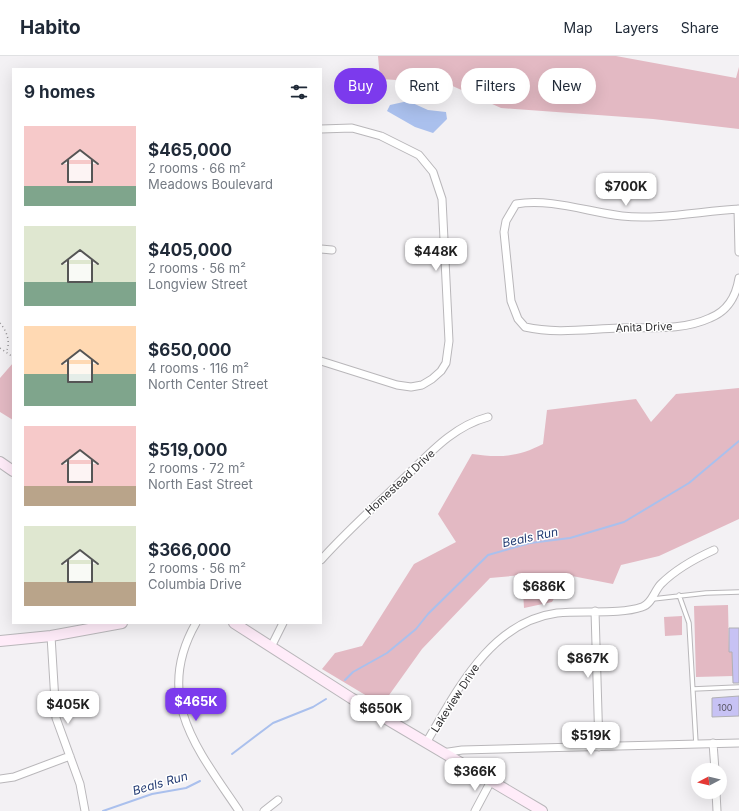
<!DOCTYPE html>
<html lang="en">
<head>
<meta charset="utf-8">
<style>
	:root { --surface:#fff; --page:#f6f6f7; --text:#1f2937; --muted:#747a83; --line:#e0e1e3; --accent:#7c3aed }
	body { margin:0; font-family:Inter,sans-serif; background:var(--page); color:var(--text); height:100vh; display:flex; flex-direction:column; font-size:15px; white-space:nowrap }
	* { box-sizing:border-box; margin:0 }
	p { font-size:13px; color:var(--muted) }
	.icon { flex:none; width:22px; height:22px; fill:none; stroke:currentColor; stroke-width:2; stroke-linecap:round; stroke-linejoin:round }
	.map { position:relative; flex:1; overflow:hidden }
	.sheet { position:absolute; left:12px; top:12px; width:310px; height:556px; display:flex; flex-direction:column; background:var(--surface); border-radius:0px; box-shadow:0 4px 16px #0002 }
	.sheet>* { flex:none }
	.top-card { position:absolute; left:334px; top:12px; width:345px; height:36px; display:flex; gap:8px }
	.needle { width:26px; rotate:263deg }
	.controls { position:absolute; left:691px; top:707px; display:grid; gap:8px }
	.controls a { display:grid; place-items:center; width:36px; height:36px; border-radius:50%; background:var(--surface); box-shadow:0 4px 16px #0002; font-size:20px }
	.price { position:absolute; translate:-50% -34px; padding:0 9px; border-radius:8px; background:#fff; color:#222; font-size:13px; line-height:26px; filter:drop-shadow(0 1px 2px #0008) }
	.price::after { content:''; position:absolute; left:50%; top:24px; width:12px; height:9px; margin-left:-6px; background:inherit; clip-path:polygon(0 0,100% 0,50% 100%) }
	.price.selected { background:var(--accent); color:#fff }
	ul { padding:0; list-style:none }
	li { display:flex; align-items:center; gap:12px; height:100px; padding:0 12px }
	li span { display:grid; place-items:center; flex:none; width:112px; height:80px; border-radius:0px; color:#555 }
	li>.icon { margin-inline-start:auto }
	span .icon { width:48px; height:48px; fill:#fffc; stroke-width:1 }
	li b { font-size:17px }
	h2 { display:flex; justify-content:space-between; align-items:center; height:48px; padding:0 12px; font-size:17px }
	.pill { padding:0 14px; border-radius:18px; background:var(--surface); box-shadow:0 4px 16px #0002; font-size:14px; line-height:36px }
	.pill.selected { background:var(--accent); color:#fff }
	header { display:flex; align-items:center; gap:24px; box-sizing:border-box; height:56px; padding:0 20px; background:var(--surface); border-bottom:1px solid var(--line) }
	header strong { font-size:19px }
	nav { display:flex; gap:22px; margin-inline-start:auto; font-size:14px }
	.map>svg:first-child { display:block }
	.green { fill:#e3b9c3 }
	.water { fill:#aac0ed }
	.lines { fill:none; stroke-linecap:round; stroke-linejoin:round }
	.stream { stroke:#aac0ed; stroke-width:2 }
	.building { fill:#c7c2f4; stroke:#b1b0b4 }
	.lane-casing { stroke:#b9b7ba; stroke-width:5.5 }
	.street-casing { stroke:#b9b7ba; stroke-width:9 }
	.secondary-casing { stroke:#b9b7ba; stroke-width:12 }
	.path { stroke:#949295; stroke-width:1.5; stroke-dasharray:1 3; stroke-linecap:butt }
	.lane { stroke:#fff; stroke-width:3.5 }
	.street { stroke:#fff; stroke-width:7 }
	.secondary { stroke:#ffecf9; stroke-width:10 }
	.labels { text-anchor:middle; dominant-baseline:central; stroke-width:3; stroke-linejoin:round; paint-order:stroke }
	.number-label { font-size:9px; fill:#565462 }
	.street-label { font-size:11px; fill:#313032; stroke:#fff }
	.water-label { font-size:12px; font-style:italic; fill:#263e75; stroke:#fff }
</style>
</head>
<body>
<header>
<strong>Habito</strong>
<nav><a>Map</a><a>Layers</a><a>Share</a></nav>
</header>
<div class="map">
<svg width="739" height="755" viewBox="0 0 739 755">
	<rect width="100%" height="100%" fill="#f3f1f4"/>
	<!-- green -->
	<path class="green" d="M378,0H616L736,22L739,11V73L653,63L501,52L446,27L380,23Z
		M13,307V364L0,356V322Z
		M739,332V463L659,500L621,509L613,528L567,519L552,546L524,552L522,519L490,522L422,593L382,649L322,613L335,597L362,590L414,508L456,486L438,458L472,398C499,402 518,401 543,388L547,354L636,343L651,366L676,338Z
		M728,549L729,596H732L733,620L696,621L694,550Z
		M682,560V579L665,580L664,561Z"/>
	<!-- water -->
	<path class="water" d="M408,45L428,54L446,56L447,63L433,77L415,71L387,55L390,49Z"/>
	<g class="lines">
		<!-- stream -->
		<path class="stream" d="M345,624L353,616L387,597L416,573L428,558L488,499L530,487L570,482L624,466L689,427L739,385
			M232,698L273,667L313,651L326,643
			M103,755L152,738L186,732L200,725"/>
	</g>
	<!-- building -->
	<path class="building" d="M729,572H739V627H733L732,596H729Z
		M739,640V660L712,661V642Z"/>
	<g class="lines">
		<!-- lane casing -->
		<g class="lane-casing">
			<path id="lane" d="M679,539L689,567L696,688
				M653,543L706,537L739,536
				M693,633L739,631"/>
		</g>
		<!-- street casing -->
		<g class="street-casing">
			<path id="street" d="M321,73L352,72L381,80L419,99L433,116L442,143L449,285L446,307L441,315L432,323L422,329L411,331L397,329L321,305
				M738,153L739,196
				M739,153C702,155 658,164 622,160C588,156 551,142 516,148L506,165L504,176L511,245L518,263L525,271C555,278 588,273 619,272C649,271 682,275 710,262C728,255 736,241 739,222
				M321,193L332,194
				M321,504C345,477 372,453 398,428C425,403 450,371 488,361
				M595,555L599,691
				M196,567C153,642 198,694 239,755
				M51,580L56,662L80,728L85,755
				M271,591L283,567
				M426,687C457,635 490,566 557,557C583,554 619,559 642,551C652,548 654,535 661,528C676,513 694,503 714,494
				M713,687L715,714
				M442,697L462,694L739,687
				M0,723L14,721L70,700
				M716,736L717,755
				M264,755L278,744
				M475,755L491,725"/>
		</g>
		<!-- secondary casing -->
		<g class="secondary-casing">
			<path id="secondary" d="M0,406L13,415
				M234,567L351,642L542,755
				M0,585L51,580L122,567"/>
		</g>
		<!-- path -->
		<path class="path" d="M0,267C7,275 11,287 6,296
			M0,292L13,301"/>
		<!-- lane -->
		<use href="#lane" class="lane"/>
		<!-- street -->
		<use href="#street" class="street"/>
		<!-- secondary -->
		<use href="#secondary" class="secondary"/>
	</g>
	<g class="labels">
		<!-- number labels -->
		<g class="number-label">
			<text x="725" y="651">100</text>
		</g>
		<!-- street labels -->
		<g class="street-label">
			<text transform="translate(644 271) rotate(-2)">Anita Drive</text>
			<text transform="translate(400 426) rotate(-43)">Homestead Drive</text>
			<text transform="translate(455 642) rotate(-57)">Lakeview Drive</text>
		</g>
		<!-- water labels -->
		<g class="water-label">
			<text transform="translate(530 481) rotate(-12)">Beals Run</text>
			<text transform="translate(160 727) rotate(-16)">Beals Run</text>
		</g>
	</g>
</svg>
<div class="controls">
<a><svg class="needle" viewBox="-14 -14 28 28"><path d="M0-13l5 13h-10z" fill="#e53935"/><path d="M0 13l5-13h-10z" fill="#747a83"/></svg></a>
</div>
<b class="price" style="left:626px;top:151px">$700K</b>
<b class="price" style="left:436px;top:216px">$448K</b>
<b class="price" style="left:544px;top:551px">$686K</b>
<b class="price" style="left:588px;top:623px">$867K</b>
<b class="price selected" style="left:196px;top:666px">$465K</b>
<b class="price" style="left:68px;top:669px">$405K</b>
<b class="price" style="left:381px;top:673px">$650K</b>
<b class="price" style="left:591px;top:700px">$519K</b>
<b class="price" style="left:475px;top:736px">$366K</b>
<div class="top-card">
<a class="pill selected">Buy</a>
<a class="pill">Rent</a>
<a class="pill">Filters</a>
<a class="pill">New</a>
</div>
<section class="sheet">
<h2>9 homes<svg class="icon" aria-label="filters" viewBox="0 0 24 24"><path d="M4 7h16M4 17h16"/><circle cx="9" cy="7" r="2"/><circle cx="15" cy="17" r="2"/></svg></h2>
<ul>
<li><span style="background:linear-gradient(#f6c9c9 75%,#7fa58c 0)"><svg class="icon" aria-label="home" viewBox="0 0 24 24"><path d="M3 11l9-7 9 7M6 9v11h12V9"/></svg></span><div><b>$465,000</b><p>2 rooms · 66 m²</p><p>Meadows Boulevard</p></div></li>
<li><span style="background:linear-gradient(#dfe7d0 70%,#7fa58c 0)"><svg class="icon" aria-label="home" viewBox="0 0 24 24"><path d="M3 11l9-7 9 7M6 9v11h12V9"/></svg></span><div><b>$405,000</b><p>2 rooms · 56 m²</p><p>Longview Street</p></div></li>
<li><span style="background:linear-gradient(#ffd9b3 60%,#7fa58c 0)"><svg class="icon" aria-label="home" viewBox="0 0 24 24"><path d="M3 11l9-7 9 7M6 9v11h12V9"/></svg></span><div><b>$650,000</b><p>4 rooms · 116 m²</p><p>North Center Street</p></div></li>
<li><span style="background:linear-gradient(#f6c9c9 75%,#b9a48a 0)"><svg class="icon" aria-label="home" viewBox="0 0 24 24"><path d="M3 11l9-7 9 7M6 9v11h12V9"/></svg></span><div><b>$519,000</b><p>2 rooms · 72 m²</p><p>North East Street</p></div></li>
<li><span style="background:linear-gradient(#dfe7d0 70%,#b9a48a 0)"><svg class="icon" aria-label="home" viewBox="0 0 24 24"><path d="M3 11l9-7 9 7M6 9v11h12V9"/></svg></span><div><b>$366,000</b><p>2 rooms · 56 m²</p><p>Columbia Drive</p></div></li>
</ul>
</section>
</div>
</body>
</html>
